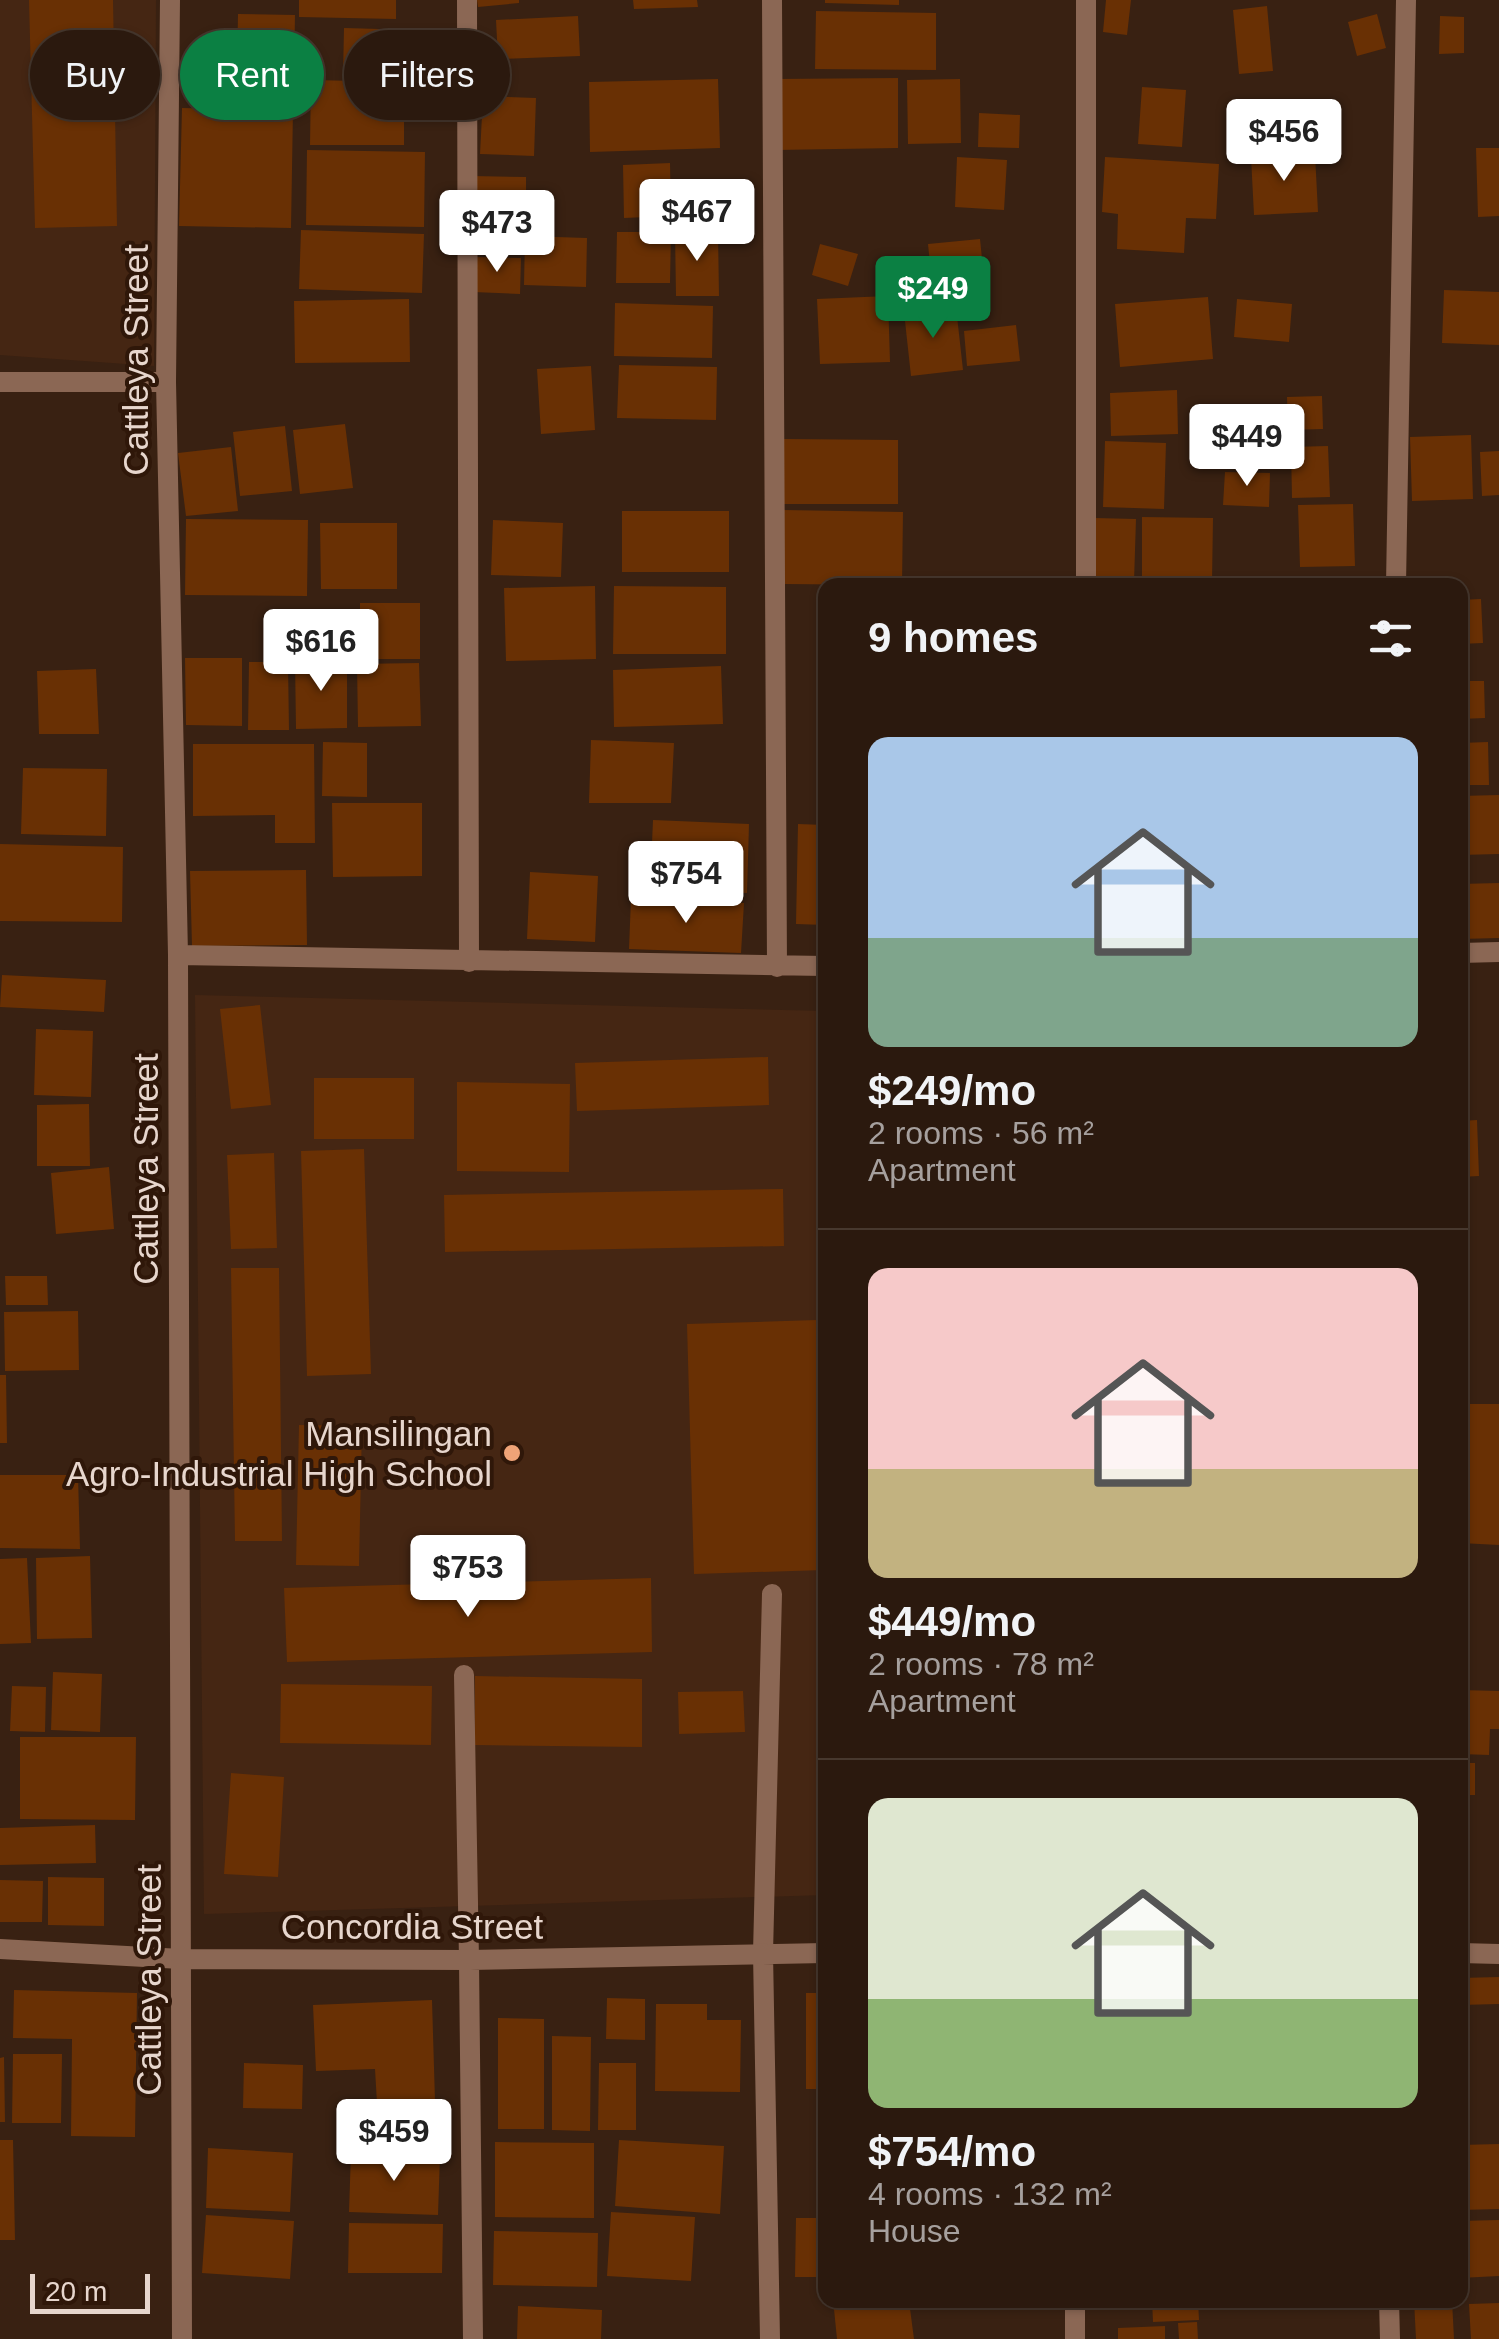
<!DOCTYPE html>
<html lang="en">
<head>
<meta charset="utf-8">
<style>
	:root { --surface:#2b190e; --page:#332217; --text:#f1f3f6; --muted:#a6a09e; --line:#47382e; --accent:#0b8043 }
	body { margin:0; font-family:Helvetica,sans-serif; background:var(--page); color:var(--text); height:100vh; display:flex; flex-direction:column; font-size:38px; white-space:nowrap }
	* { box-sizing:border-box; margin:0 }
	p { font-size:32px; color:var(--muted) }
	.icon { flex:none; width:55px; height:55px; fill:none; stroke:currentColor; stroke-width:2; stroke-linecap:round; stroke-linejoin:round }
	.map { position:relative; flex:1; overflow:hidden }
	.sheet { position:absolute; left:818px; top:578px; width:650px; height:1730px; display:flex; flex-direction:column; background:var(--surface); border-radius:20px; box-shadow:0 2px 8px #0004,0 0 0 2px var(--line) }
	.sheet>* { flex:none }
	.top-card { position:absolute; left:30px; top:30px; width:638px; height:90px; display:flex; gap:20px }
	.scale { position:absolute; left:30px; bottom:25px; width:120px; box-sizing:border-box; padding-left:10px; border:5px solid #e7d6cd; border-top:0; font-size:28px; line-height:35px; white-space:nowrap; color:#e7d6cd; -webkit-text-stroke:8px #2f1709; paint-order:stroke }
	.price { position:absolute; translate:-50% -85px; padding:0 22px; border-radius:10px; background:#fff; color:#222; font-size:32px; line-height:65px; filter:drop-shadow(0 2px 5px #0008) }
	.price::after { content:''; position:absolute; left:50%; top:60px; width:30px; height:22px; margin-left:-15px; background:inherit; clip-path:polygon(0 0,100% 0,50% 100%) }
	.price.on { background:var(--accent); color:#fff }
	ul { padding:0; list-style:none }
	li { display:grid; align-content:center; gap:20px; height:530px; padding:0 50px }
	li+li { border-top:2px solid var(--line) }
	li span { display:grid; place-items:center; height:310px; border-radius:20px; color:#555 }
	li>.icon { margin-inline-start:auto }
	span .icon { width:180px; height:180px; fill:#fffc; stroke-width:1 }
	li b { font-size:42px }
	h2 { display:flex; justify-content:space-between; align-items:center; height:120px; padding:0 50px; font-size:42px }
	.chip { padding:0 35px; border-radius:45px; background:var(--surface); box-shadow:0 2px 8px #0004,0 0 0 2px var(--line); font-size:35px; line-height:90px }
	.chip.on { background:var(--accent); color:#fff }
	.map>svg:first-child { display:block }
	.built { fill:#452613 }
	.building { fill:#693004 }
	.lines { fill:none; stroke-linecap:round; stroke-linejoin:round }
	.service { stroke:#8b6754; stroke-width:20 }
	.minor { stroke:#8b6754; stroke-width:20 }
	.poi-dot { fill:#efa377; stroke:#2f1709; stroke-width:4 }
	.labels { text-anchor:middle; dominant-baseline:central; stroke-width:8; stroke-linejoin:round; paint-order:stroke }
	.street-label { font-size:35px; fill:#e7d6cd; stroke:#2f1709 }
	.poi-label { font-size:35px; fill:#e7d6cd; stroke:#2f1709; text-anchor:end }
</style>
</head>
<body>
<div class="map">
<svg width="1499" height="2339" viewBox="0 0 1499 2339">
	<rect width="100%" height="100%" fill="#392112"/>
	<!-- built -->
	<path class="built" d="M0,0H156L154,366L0,355Z
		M195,995L825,1011V1895L204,1914Z"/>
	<!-- building -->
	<path class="building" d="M29,0H113L117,226L35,228Z
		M299,0H396V19L299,17Z
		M477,0H519V3L478,7Z
		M633,0H697L698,7L634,9Z
		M825,0H899V5L825,3Z
		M1106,0H1131L1127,35L1103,32Z
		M1267,6L1273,71L1239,74L1233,10Z
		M816,11L936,13V70L815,69Z
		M238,14L295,15L294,70L237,68Z
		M1377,14L1386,48L1357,56L1348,22Z
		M578,16L580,56L498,59L496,20Z
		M1440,16L1464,17V53L1439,54Z
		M344,28L416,30L414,77L343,75Z
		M898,78V148L776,150L775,79Z
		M718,79L720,148L590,152L589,82Z
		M960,79L961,143L908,144L907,80Z
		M311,80L404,82V145H310Z
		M1142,87L1186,90L1182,147L1138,144Z
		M483,96L536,98L534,156L480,154Z
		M1243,102L1303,113L1297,147L1237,137Z
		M182,108L293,110L291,228L179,226Z
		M979,113L1020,115L1019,148L978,147Z
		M1476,148H1499V216L1478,217Z
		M307,150L425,152L424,227L306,225Z
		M1315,154L1318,212L1254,215L1251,157Z
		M957,157L1007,160L1004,210L955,207Z
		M1105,157L1219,164L1216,219L1186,218L1184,253L1117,249L1118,214L1102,212Z
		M670,163L671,216L624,218L623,165Z
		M471,176L526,177V225H471Z
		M301,230L424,234L422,293L299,289Z
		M617,232H671L670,283H616Z
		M675,232H718L719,296H676Z
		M525,236L587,238L586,287L524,285Z
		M980,239L984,278L932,284L928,244Z
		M820,244L858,254L848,286L812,275Z
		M474,257L521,258L520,294L473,292Z
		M1444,290L1499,292V345L1442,343Z
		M888,296L890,362L820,364L817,299Z
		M1208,297L1213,359L1120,367L1115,304Z
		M409,299L410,362L295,363L294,301Z
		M1237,299L1292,304L1289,342L1234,337Z
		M615,303L713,306L712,358L614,356Z
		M956,307L963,370L911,376L904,312Z
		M1016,325L1020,361L967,366L964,331Z
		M619,365L717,367L716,420L617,418Z
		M591,366L595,430L541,434L537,369Z
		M1177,390L1178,434L1111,436L1110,393Z
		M1322,396L1323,429L1288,430L1287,397Z
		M345,424L353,488L300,494L293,430Z
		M285,426L292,491L240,496L233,432Z
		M1471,435L1473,499L1412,501L1410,437Z
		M783,439L898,440V504H783Z
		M1105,441L1166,443L1164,509L1103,507Z
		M1328,446L1330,497L1292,498L1291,447Z
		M231,447L238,511L186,516L178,453Z
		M1499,451V495L1482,496L1480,452Z
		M1225,472L1270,473L1269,507L1223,505Z
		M1353,504L1355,566L1300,567L1298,505Z
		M783,510L903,512L902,585L782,584Z
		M622,511H729V572H622Z
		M1142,517L1213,518L1212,582L1142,581Z
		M1094,518L1136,519L1134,582L1092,581Z
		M186,519L308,520L307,596L185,595Z
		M493,520L563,523L561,577L491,575Z
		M320,523H397V589H321Z
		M595,586L596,659L506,661L504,588Z
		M614,586L726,587V654H613Z
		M1481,599L1483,643L1460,644V600Z
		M360,603H420V659H360Z
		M185,658H242V726L186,725Z
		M295,660H347V728L296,729Z
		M249,662H288L289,730H248Z
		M419,663L421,726L358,727L357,664Z
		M721,666L723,724L614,727L613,670Z
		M96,669L99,734H39L37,671Z
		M1460,681H1484L1485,718L1460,719Z
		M591,740L674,743L671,803H589Z
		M323,742L367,743V797L322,796Z
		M1488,742L1489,785H1460V743Z
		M193,744H314L315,843H275V815L193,816Z
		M23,768L107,769L106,836L21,834Z
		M1499,795V854L1460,855V796Z
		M332,803H422V876L333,877Z
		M653,820L749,824L747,893L650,889Z
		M798,824L825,825V925L796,924Z
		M0,844L123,847L122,922L0,921Z
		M306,870L307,945L192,946L190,871Z
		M530,872L598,876L595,942L527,939Z
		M1499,883V938L1460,939V884Z
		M631,898L744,903L741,953L629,949Z
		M2,975L106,980L104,1012L0,1007Z
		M260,1005L271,1105L231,1109L220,1009Z
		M36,1029L93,1031L91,1097L34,1095Z
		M768,1057L769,1105L577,1111L575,1063Z
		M314,1078H414V1139H314Z
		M457,1082L570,1084L569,1172L457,1171Z
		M89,1104L90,1166H37V1105Z
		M1477,1120L1479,1176L1460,1177V1121Z
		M364,1149L371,1374L307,1376L301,1151Z
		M274,1153L277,1248L231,1249L227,1155Z
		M109,1167L114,1229L56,1234L51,1173Z
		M783,1189L784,1246L445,1252L444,1195Z
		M818,1202H825V1322H822Z
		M231,1268H279L282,1541H235Z
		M5,1276H47L48,1305H6Z
		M78,1311L79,1370L5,1371L4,1312Z
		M817,1320L824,1570L694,1574L687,1324Z
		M0,1375H6L7,1443H0Z
		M1460,1404H1499V1545L1460,1543Z
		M299,1425L362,1426L359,1566L296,1565Z
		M0,1475H78L80,1549L0,1548Z
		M90,1556L92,1638L37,1639L36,1558Z
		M27,1558L31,1643L0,1644V1559Z
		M651,1578L652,1652L287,1662L284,1588Z
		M53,1672L102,1674L100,1732L51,1730Z
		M475,1676L642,1679V1747L475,1745Z
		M281,1684L432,1686L431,1745L280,1743Z
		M12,1686L46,1687L45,1732L10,1731Z
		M1460,1690L1499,1691V1729H1490L1489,1755L1460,1754Z
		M743,1691L745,1732L679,1734L678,1692Z
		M20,1737H136L135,1820L20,1819Z
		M1460,1763H1475V1795H1460Z
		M231,1773L284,1777L278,1877L224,1874Z
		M95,1825L96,1863L0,1865V1828Z
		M48,1877L104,1878V1926L48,1925Z
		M0,1880L43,1881L42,1922H0Z
		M1499,1977V2004L1460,2005V1978Z
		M14,1990L137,1993L135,2137L71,2136L72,2039L13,2038Z
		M806,1993H825V2089H806Z
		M607,1998L645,1999V2040L606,2039Z
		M432,2000L435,2101L377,2103L375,2069L316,2071L313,2005Z
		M656,2004H707V2020H741L740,2092L655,2091Z
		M498,2018L544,2019V2129H498Z
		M552,2036L591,2037L590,2131L552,2130Z
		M13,2054H62L61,2123H12Z
		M4,2057L5,2122H0V2058Z
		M244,2063L303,2065L302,2109L243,2108Z
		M599,2063H636V2130H598Z
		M437,2108L440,2143L379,2147L377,2112Z
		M0,2140H13L15,2240H0Z
		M619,2140L724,2146L720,2214L615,2206Z
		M495,2142L594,2143V2218L495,2217Z
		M1499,2144V2209L1460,2210V2145Z
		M208,2148L293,2153L290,2212L206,2208Z
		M351,2152L440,2155L438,2215L349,2212Z
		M611,2212L695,2217L691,2281L607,2276Z
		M206,2215L294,2221L290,2279L202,2273Z
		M796,2218H825V2277H795Z
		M1499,2220V2276L1460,2278V2221Z
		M349,2223L443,2224L442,2273H348Z
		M494,2231L598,2233L597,2287L493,2285Z
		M1152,2300H1198L1199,2320L1153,2322Z
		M1414,2300H1452L1454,2339H1416Z
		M909,2301L914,2339H837L834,2309Z
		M1499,2303V2339H1471L1469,2304Z
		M518,2306L602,2310L601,2339H517Z
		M1197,2322L1198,2339H1179L1178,2323Z
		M1165,2326V2339H1118V2328Z"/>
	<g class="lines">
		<!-- service -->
		<path class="service" d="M464,1675L469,1960
			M763,1953L772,1594"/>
		<!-- minor -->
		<path class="minor" d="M170,0L166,382L178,955L182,2339
			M467,0L469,962
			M772,0L777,967
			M0,382H166
			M1086,585V0
			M1396,585L1406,0
			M1460,953L1499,952
			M178,955L825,966
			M0,1949L181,1959L469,1960L825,1953
			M763,1953L770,2339
			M1460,1953L1499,1954
			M469,1960L473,2339
			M1075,2300V2339
			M1389,2300L1390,2339"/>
	</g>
	<!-- markers -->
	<circle class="poi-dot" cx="512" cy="1453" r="10"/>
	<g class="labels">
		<!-- street labels -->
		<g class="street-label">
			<text transform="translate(135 360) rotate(-90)">Cattleya Street</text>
			<text transform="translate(145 1169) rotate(-90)">Cattleya Street</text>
			<text x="412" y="1926">Concordia Street</text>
			<text transform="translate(148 1980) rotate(-90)">Cattleya Street</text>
		</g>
		<!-- poi labels -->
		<g class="poi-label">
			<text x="492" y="1433">Mansilingan<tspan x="492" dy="40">Agro-Industrial High School</tspan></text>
		</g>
	</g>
</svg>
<div class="scale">20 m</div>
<b class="price" style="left:1284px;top:184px">$456</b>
<b class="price" style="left:697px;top:264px">$467</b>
<b class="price" style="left:497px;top:275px">$473</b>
<b class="price on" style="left:933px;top:341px">$249</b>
<b class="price" style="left:1247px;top:489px">$449</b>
<b class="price" style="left:321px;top:694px">$616</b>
<b class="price" style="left:686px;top:926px">$754</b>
<b class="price" style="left:468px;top:1620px">$753</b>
<b class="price" style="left:394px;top:2184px">$459</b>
<div class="top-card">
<a class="chip">Buy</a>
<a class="chip on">Rent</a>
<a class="chip">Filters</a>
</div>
<section class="sheet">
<h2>9 homes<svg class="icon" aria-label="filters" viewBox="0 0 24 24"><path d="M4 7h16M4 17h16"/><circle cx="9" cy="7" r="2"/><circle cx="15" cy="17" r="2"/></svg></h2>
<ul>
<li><span style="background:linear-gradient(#a9c7e8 65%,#7fa58c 0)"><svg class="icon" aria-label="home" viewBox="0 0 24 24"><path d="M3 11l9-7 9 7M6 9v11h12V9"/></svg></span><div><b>$249/mo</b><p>2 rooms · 56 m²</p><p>Apartment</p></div></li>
<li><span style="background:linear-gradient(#f6c9c9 65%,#c2b280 0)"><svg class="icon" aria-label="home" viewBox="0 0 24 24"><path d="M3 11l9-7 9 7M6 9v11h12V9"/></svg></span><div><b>$449/mo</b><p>2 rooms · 78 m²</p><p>Apartment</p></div></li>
<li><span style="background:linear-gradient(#dfe7d0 65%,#8fb573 0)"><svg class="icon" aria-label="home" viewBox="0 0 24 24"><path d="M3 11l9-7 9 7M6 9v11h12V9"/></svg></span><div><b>$754/mo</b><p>4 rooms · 132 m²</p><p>House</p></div></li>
</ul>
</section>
</div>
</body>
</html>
